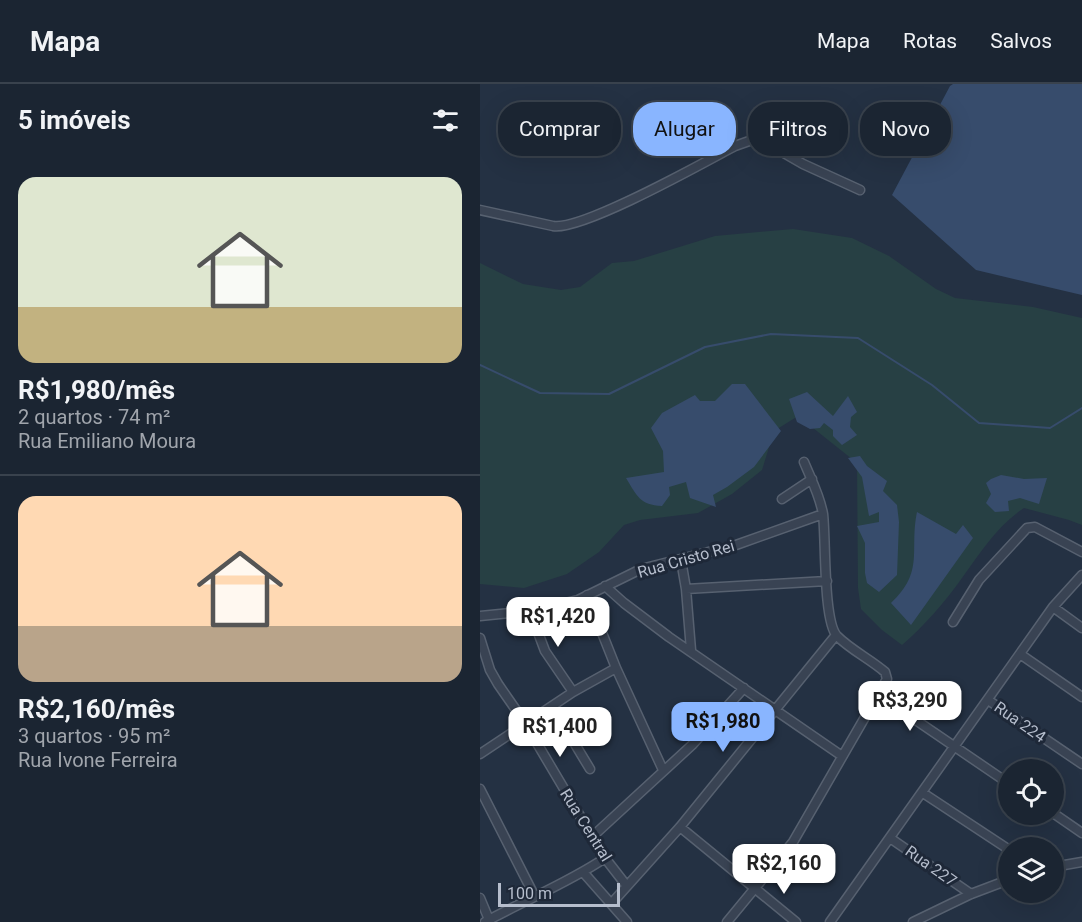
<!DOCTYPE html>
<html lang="pt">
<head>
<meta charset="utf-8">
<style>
	:root { --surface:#1b2532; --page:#28313e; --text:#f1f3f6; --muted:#a0a5ac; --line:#39424d; --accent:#89b5ff }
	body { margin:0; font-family:Roboto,sans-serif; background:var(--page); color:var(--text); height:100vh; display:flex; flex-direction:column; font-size:22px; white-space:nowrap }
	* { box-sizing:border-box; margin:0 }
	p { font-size:20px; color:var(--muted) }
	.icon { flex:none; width:33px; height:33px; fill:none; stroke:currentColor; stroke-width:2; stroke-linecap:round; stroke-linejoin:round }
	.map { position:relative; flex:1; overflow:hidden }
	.panel { display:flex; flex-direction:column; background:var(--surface); width:480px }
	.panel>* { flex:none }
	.hud { position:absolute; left:18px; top:18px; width:494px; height:54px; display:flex; gap:12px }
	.controls { position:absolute; left:518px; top:675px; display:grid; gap:12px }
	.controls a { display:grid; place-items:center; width:66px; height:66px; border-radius:50%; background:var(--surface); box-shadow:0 6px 24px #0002,0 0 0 2px var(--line); font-size:30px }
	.scale { position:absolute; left:18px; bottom:15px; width:122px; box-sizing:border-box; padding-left:6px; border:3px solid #b6becd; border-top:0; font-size:16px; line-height:21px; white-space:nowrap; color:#b6becd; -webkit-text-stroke:4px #1e2838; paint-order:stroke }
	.price { position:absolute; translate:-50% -51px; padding:0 14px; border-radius:12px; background:#fff; color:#222; font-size:20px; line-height:39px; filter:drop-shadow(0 2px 3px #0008) }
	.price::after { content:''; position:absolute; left:50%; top:36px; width:18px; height:14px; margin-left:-9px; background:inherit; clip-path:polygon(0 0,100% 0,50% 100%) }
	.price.selected { background:var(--accent); color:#111 }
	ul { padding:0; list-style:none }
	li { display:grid; align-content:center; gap:12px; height:318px; padding:0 18px }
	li+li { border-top:2px solid var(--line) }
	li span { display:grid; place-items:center; height:186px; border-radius:18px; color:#555 }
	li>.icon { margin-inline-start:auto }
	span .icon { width:108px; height:108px; fill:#fffc; stroke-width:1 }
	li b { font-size:26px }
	h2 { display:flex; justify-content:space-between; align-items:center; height:72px; padding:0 18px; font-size:26px }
	.tag { padding:0 21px; border-radius:24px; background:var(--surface); box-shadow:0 6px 24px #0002,0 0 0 2px var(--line); font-size:21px; line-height:54px }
	.tag.selected { background:var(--accent); color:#111 }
	header { display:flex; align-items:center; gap:36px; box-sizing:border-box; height:84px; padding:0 30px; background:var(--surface); border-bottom:2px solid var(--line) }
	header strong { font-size:28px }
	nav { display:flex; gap:33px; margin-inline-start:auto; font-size:21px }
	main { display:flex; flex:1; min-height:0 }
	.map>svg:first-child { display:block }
	.green { fill:#274044 }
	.water { fill:#374c6c }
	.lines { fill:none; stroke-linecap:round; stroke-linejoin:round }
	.stream { stroke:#374c6c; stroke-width:2 }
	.minor-casing { stroke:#576170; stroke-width:11 }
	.minor { stroke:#394353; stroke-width:8 }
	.labels { text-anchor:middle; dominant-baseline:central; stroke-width:6; stroke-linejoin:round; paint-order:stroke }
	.street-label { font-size:16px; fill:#b6becd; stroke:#1e2838 }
</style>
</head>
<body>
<header>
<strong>Mapa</strong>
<nav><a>Mapa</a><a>Rotas</a><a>Salvos</a></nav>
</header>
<main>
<section class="panel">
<h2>5 imóveis<svg class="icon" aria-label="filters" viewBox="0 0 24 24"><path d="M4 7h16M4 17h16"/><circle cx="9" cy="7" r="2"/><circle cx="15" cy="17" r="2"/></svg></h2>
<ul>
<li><span style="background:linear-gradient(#dfe7d0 70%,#c2b280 0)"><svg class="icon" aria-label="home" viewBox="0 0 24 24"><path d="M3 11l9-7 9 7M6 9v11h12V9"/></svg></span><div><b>R$1,980/mês</b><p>2 quartos · 74 m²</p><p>Rua Emiliano Moura</p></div></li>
<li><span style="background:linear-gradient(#ffd9b3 70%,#b9a48a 0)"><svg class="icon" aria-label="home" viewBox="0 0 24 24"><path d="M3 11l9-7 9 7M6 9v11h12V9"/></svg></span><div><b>R$2,160/mês</b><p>3 quartos · 95 m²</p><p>Rua Ivone Ferreira</p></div></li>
</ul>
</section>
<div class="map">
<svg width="602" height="838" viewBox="0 0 602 838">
	<rect width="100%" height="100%" fill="#243143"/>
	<!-- green -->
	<path class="green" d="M313,145L372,154L409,172L456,205L475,214L553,223L602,234V441L589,436L544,424C517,442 501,468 482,494C465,518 444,542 422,561L402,546L381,525L378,504L377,379L318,332L294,347L282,386L252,410L218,429L160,436L144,441L119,468L87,490L44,504L0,500V179L43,200L81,206L100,203L132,179L154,177L235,152Z"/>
	<!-- water -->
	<path class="water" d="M473,0H602V211L496,186L412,111L470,2Z
		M252,300H265L301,347L274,383L247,403L233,411L236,423L210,414L206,398L189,403L190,411L182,422C160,421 157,412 146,394L184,388L183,367L171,344L182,329L215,311L220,317H235Z
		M327,308L353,332L368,312L377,328L371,333L370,343L377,351L362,361L353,352V346L344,339L340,344L330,345L317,338L309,315Z
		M380,372L387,382L407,397L403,407L417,421L419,438L417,491L399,508L387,499L385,489V459L377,442L399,438V428L389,432L382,393L368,374Z
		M521,391L544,395L567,394L559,420L540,414L528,417L529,427L515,428L506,419L511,410L506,399L511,395Z
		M437,428L476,450L483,441L493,454L431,541L411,519C445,487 429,467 437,428Z"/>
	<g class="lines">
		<!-- stream -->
		<path class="stream" d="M0,281L60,309L129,310L225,263L291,250L378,254L452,301L499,339L570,344L602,324"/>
		<!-- minor casing -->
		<g class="minor-casing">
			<path id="minor" d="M0,126L73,142C102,147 223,79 255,62L272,56L283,57L323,80L380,106
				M302,415L332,395
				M201,476L206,505L211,566
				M125,502L144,519L189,553L362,672
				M206,505L347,497
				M107,511L136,584L183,686
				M573,523L602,544
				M50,527L65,567L93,608
				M0,532L50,527L98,516L161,485L256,461L343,430
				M473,538L499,496L547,444L555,443L602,468
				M0,554L10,586L18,600L45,639L125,774L146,801
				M540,570L602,613
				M399,611L528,699
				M508,616L602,680
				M72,622L110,685
				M0,670L93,608L136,584
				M0,705L54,811
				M443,709L528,765
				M573,729L602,749
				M200,743L316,838
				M113,752L212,661L264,604
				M410,754L491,810
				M573,783L602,778
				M103,788L147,838
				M0,814L10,838
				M131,820L200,743L356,551
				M5,838C45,816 88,799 125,774
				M247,838L313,758L407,595L405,588C390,575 371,566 357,552C343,537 346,454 343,430C340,412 331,395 324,378
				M350,838L573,523L602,491
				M433,838L491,810L528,796"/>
		</g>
		<!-- minor -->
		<use href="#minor" class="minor"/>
	</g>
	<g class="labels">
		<!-- street labels -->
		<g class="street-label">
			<text transform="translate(206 475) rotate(-16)">Rua Cristo Rei</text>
			<text transform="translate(540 638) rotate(35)">Rua 224</text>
			<text transform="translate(106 741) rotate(58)">Rua Central</text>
			<text transform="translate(451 782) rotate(35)">Rua 227</text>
		</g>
	</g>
</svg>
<div class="controls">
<a><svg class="icon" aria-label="locate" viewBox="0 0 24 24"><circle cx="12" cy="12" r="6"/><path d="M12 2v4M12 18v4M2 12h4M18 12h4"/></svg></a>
<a><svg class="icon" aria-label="layers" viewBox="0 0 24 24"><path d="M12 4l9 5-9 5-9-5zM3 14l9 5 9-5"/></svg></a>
</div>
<div class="scale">100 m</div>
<b class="price" style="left:78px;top:564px">R$1,420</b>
<b class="price" style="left:430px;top:648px">R$3,290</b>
<b class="price selected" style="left:243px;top:669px">R$1,980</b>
<b class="price" style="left:80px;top:674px">R$1,400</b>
<b class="price" style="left:304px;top:811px">R$2,160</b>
<div class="hud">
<a class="tag">Comprar</a>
<a class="tag selected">Alugar</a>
<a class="tag">Filtros</a>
<a class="tag">Novo</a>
</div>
</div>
</main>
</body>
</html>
